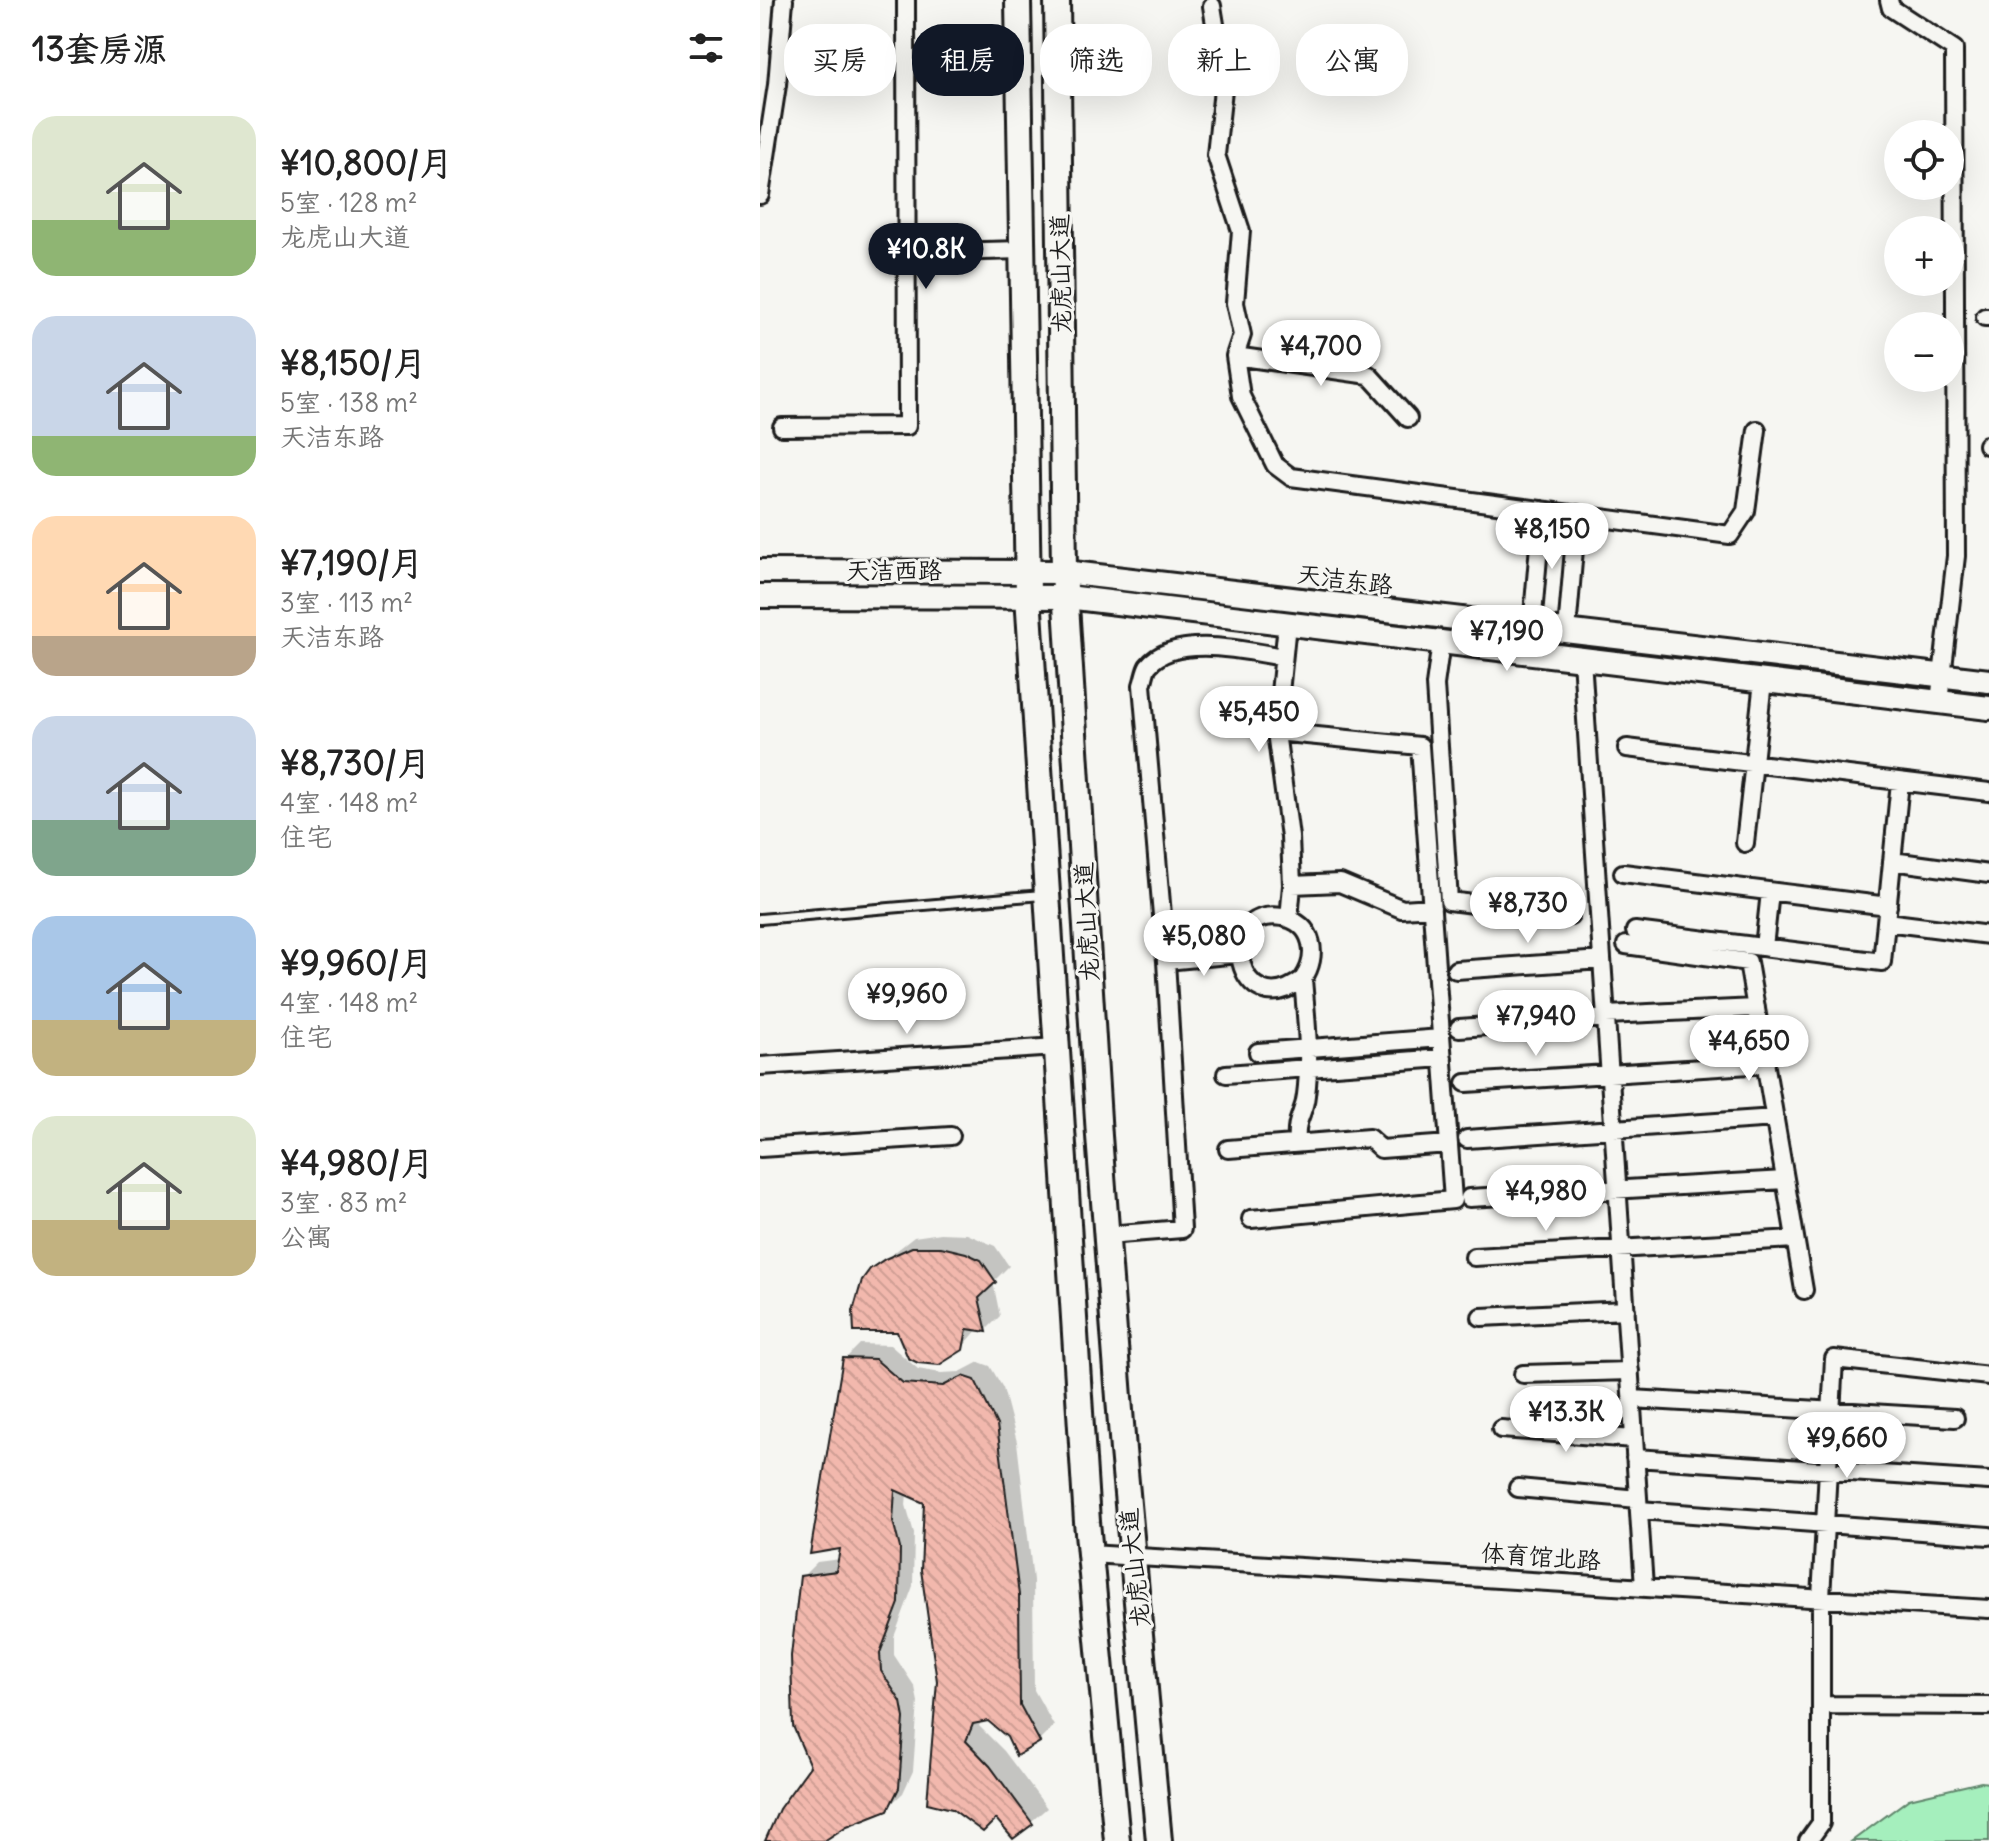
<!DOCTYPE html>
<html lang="zh">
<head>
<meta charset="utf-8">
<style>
	:root { --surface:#fff; --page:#f2f2f2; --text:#222; --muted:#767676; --accent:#111827 }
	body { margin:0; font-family:Delius,"LXGW WenKai TC",sans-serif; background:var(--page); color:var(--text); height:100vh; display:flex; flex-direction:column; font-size:30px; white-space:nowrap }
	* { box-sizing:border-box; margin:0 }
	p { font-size:26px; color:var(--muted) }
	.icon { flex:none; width:44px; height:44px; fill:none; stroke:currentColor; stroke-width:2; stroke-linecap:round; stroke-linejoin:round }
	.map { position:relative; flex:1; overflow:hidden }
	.details { display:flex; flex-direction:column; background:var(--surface); width:760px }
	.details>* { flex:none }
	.guide { position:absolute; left:24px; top:24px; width:760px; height:72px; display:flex; gap:16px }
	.controls { position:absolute; left:1124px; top:120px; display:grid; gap:16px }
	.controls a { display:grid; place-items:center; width:80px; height:80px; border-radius:50%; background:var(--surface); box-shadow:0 8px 32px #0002; font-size:40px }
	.price { position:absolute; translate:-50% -68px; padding:0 18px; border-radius:28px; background:#fff; color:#222; font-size:26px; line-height:52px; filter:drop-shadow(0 2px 4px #0008) }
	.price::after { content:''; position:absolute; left:50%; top:48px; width:24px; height:18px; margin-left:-12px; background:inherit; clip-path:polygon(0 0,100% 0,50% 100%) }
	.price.on { background:var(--accent); color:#fff }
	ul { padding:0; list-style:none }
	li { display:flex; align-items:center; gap:24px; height:200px; padding:0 32px }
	li span { display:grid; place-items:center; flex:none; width:224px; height:160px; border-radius:24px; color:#555 }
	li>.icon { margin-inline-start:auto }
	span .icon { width:96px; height:96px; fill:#fffc; stroke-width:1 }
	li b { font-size:34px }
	h2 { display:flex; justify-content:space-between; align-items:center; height:96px; padding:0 32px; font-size:34px }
	.chip { padding:0 28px; border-radius:32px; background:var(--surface); box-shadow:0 8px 32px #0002; font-size:28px; line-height:72px }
	.chip.on { background:var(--accent); color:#fff }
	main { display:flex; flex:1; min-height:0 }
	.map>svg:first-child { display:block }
	.green { fill:#a5efbd; stroke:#60866c; stroke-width:2 }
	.shadow { fill:#0003 }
	.building { fill:url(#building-back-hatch); stroke:#1c1c1c; stroke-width:2 }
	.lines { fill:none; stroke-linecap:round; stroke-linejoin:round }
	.service-casing { stroke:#1c1c1c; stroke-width:14 }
	.minor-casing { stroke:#1c1c1c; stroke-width:22 }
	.secondary-casing { stroke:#1c1c1c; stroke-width:28 }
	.primary-casing { stroke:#1c1c1c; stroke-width:30 }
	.service { stroke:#f6f6f2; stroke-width:8 }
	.minor { stroke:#f6f6f2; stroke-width:16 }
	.secondary { stroke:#f6f6f2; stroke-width:22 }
	.primary { stroke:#f6f6f2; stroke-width:24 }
	.labels { text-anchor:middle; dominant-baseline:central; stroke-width:6; stroke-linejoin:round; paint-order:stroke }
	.street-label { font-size:24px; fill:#1c1c1c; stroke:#f6f6f2 }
</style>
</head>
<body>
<main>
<section class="details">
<h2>13套房源<svg class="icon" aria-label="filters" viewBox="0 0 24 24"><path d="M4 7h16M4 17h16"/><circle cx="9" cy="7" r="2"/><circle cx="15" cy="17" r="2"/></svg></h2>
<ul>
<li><span style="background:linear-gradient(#dfe7d0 65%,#8fb573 0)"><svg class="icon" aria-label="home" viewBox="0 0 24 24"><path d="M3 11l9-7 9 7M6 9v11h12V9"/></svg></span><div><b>¥10,800/月</b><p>5室 · 128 m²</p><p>龙虎山大道</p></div></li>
<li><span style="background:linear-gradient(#c9d6e8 75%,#8fb573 0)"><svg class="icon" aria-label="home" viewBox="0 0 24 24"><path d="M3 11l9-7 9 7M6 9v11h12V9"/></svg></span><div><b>¥8,150/月</b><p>5室 · 138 m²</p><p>天洁东路</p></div></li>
<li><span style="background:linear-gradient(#ffd9b3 75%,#b9a48a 0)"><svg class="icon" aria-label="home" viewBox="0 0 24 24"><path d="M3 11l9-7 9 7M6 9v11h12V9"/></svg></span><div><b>¥7,190/月</b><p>3室 · 113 m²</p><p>天洁东路</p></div></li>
<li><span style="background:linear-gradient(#c9d6e8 65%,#7fa58c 0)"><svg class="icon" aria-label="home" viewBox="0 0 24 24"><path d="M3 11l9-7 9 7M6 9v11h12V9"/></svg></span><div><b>¥8,730/月</b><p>4室 · 148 m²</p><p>住宅</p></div></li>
<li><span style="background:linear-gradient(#a9c7e8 65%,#c2b280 0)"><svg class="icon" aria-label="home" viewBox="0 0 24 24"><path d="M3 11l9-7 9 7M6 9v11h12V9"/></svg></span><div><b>¥9,960/月</b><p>4室 · 148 m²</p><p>住宅</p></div></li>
<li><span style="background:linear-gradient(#dfe7d0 65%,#c2b280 0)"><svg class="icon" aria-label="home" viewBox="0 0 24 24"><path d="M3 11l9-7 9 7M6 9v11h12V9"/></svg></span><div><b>¥4,980/月</b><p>3室 · 83 m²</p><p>公寓</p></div></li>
</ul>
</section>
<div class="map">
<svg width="1229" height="1841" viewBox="0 0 1229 1841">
	<defs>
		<pattern id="building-back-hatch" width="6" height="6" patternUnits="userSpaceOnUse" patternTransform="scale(2)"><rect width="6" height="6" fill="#f2b8ad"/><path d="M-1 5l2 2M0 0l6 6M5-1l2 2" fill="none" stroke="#cf9e94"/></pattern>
	</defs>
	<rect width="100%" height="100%" fill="#f6f6f2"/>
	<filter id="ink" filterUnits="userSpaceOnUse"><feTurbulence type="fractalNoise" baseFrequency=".0125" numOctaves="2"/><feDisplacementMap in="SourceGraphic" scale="16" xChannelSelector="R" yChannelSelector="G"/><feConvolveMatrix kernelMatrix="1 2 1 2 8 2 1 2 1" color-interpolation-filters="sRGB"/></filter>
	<g filter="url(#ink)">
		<!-- green -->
		<path class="green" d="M1221,1782L1229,1783V1841H1092L1149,1799Z"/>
		<!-- shadow -->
		<path class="shadow" d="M181,1233L207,1234L235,1246L249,1266L233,1282L240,1316L226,1330L218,1329L201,1349L112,1270L154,1237Z
			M100,1344L130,1345L158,1369L181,1373L200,1372L219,1362L230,1366L243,1388L257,1442L273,1580L274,1690L294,1726L279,1741L257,1753L249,1735L228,1718L222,1720L219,1726L244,1751L287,1808L253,1837L236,1816L179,1681L166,1502L147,1493L146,1505L154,1533L153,1586L134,1637V1655L155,1687L158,1702L153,1771L143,1793L127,1808L86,1824L66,1841H7L9,1831L52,1766L42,1577L57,1562L80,1559L85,1359Z"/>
		<!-- building -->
		<path class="building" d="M152,1247H181L206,1253L221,1260L236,1282L219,1298L227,1332L207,1329L203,1350L179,1365L158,1363L148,1358L137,1332H94L93,1311L102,1280L110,1269L125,1259Z
			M83,1358L115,1359L143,1383L183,1386L203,1376L215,1380L237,1425L259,1595L260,1705L280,1742L256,1756L247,1737L228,1721L213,1724L206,1741L230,1766L273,1824L253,1839L236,1819L223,1832L192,1809L167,1803L177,1681L161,1570L164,1503L135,1490L133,1521L140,1548L139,1603L120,1653L121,1671L141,1702L144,1718L139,1788L128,1810L87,1826L64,1841H5L19,1809L50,1766L33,1726L31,1656L40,1576L76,1571L80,1549L50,1554Z"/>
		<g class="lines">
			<!-- service casing -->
			<g class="service-casing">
				<path id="service" d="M0,919L282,895"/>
			</g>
			<!-- minor casing -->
			<g class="minor-casing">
				<path id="minor" d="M1129,0L1131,8L1194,49L1196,556L1179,702
					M452,6L464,80L456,155L481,231L475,303L482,335L475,356L481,396L515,465L531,477L970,535L986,511L997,430
					M0,195L17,85L24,0
					M146,253L262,250
					M1225,317H1229
					M475,356L609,375L648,418
					M22,427L147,426L146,0
					M1227,445H1229
					M527,624L516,732L530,837L532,885
					M772,627L782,510
					M807,631L817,514
					M681,642L675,685L689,901L810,916
					M822,659L884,1587
					M867,748L1229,792
					M985,843L1003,681
					M1132,861L1229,874
					M863,873L1128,906
					M529,919L532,885L580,883L642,909L672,907
					M1126,922L1229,935
					M875,931L1122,962L1140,782
					M866,945L988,962L1044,1290
					M1004,947L1010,892
					M406,961L478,954
					M696,970L842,960
					M846,1015L996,1008
					M699,1028L846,1018
					M498,1052L681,1038
					M0,1066L297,1047
					M466,1074L683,1058
					M706,1083L1006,1064
					M707,1139L1015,1118
					M537,1143C535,1116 544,1116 546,1095C551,1057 546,1017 543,979C559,956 554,923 522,917C452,906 477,1030 543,979
					M0,1148L191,1136
					M468,1149L609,1138L621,1149L689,1144
					M709,1198L1025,1180
					M491,1219L693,1200L660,746L516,732
					M347,1235L422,1229L406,961L382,685C384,680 385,671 388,666C414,633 488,651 523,657
					M714,1257L1035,1239
					M721,1317L866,1310
					M763,1374L870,1371
					M872,1399L1195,1418
					M741,1429L874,1439
					M875,1458L1229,1481
					M758,1488L878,1499
					M879,1510L1229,1536
					M330,1554L1229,1609
					M1061,1705L1229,1706
					M1048,1841L1061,1823V1598L1074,1359L1229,1376"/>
			</g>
			<!-- secondary casing -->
			<g class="secondary-casing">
				<path id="secondary" d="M0,571L304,572L1229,681
					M0,596L307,597L1229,708"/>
			</g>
			<!-- primary casing -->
			<g class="primary-casing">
				<path id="primary" d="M258,0L268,595L327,1522L357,1841
					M297,0L304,572L339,1136L363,1450L399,1841"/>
			</g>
			<!-- service -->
			<use href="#service" class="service"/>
			<!-- minor -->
			<use href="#minor" class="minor"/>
			<!-- secondary -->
			<use href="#secondary" class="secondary"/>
			<!-- primary -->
			<use href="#primary" class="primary"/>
		</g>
	</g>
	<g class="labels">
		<!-- street labels -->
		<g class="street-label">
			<text transform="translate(300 274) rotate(-91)">龙虎山大道</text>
			<text x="134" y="570">天洁西路</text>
			<text transform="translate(585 579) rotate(7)">天洁东路</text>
			<text transform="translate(326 922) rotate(-93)">龙虎山大道</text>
			<text transform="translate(781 1556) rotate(4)">体育馆北路</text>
			<text transform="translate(374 1568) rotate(-96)">龙虎山大道</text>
		</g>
	</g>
</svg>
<div class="controls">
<a><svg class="icon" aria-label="locate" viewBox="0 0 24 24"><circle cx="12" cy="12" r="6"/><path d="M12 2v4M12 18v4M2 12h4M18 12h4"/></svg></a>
<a>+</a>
<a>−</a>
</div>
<b class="price on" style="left:166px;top:291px">¥10.8K</b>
<b class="price" style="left:561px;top:388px">¥4,700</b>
<b class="price" style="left:792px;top:571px">¥8,150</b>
<b class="price" style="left:747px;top:673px">¥7,190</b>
<b class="price" style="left:499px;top:754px">¥5,450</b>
<b class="price" style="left:768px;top:945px">¥8,730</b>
<b class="price" style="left:444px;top:978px">¥5,080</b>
<b class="price" style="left:147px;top:1036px">¥9,960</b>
<b class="price" style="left:776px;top:1058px">¥7,940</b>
<b class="price" style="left:989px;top:1083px">¥4,650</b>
<b class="price" style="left:786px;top:1233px">¥4,980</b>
<b class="price" style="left:806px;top:1454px">¥13.3K</b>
<b class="price" style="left:1087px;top:1480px">¥9,660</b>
<div class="guide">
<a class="chip">买房</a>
<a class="chip on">租房</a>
<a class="chip">筛选</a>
<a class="chip">新上</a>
<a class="chip">公寓</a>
</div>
</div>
</main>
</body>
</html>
